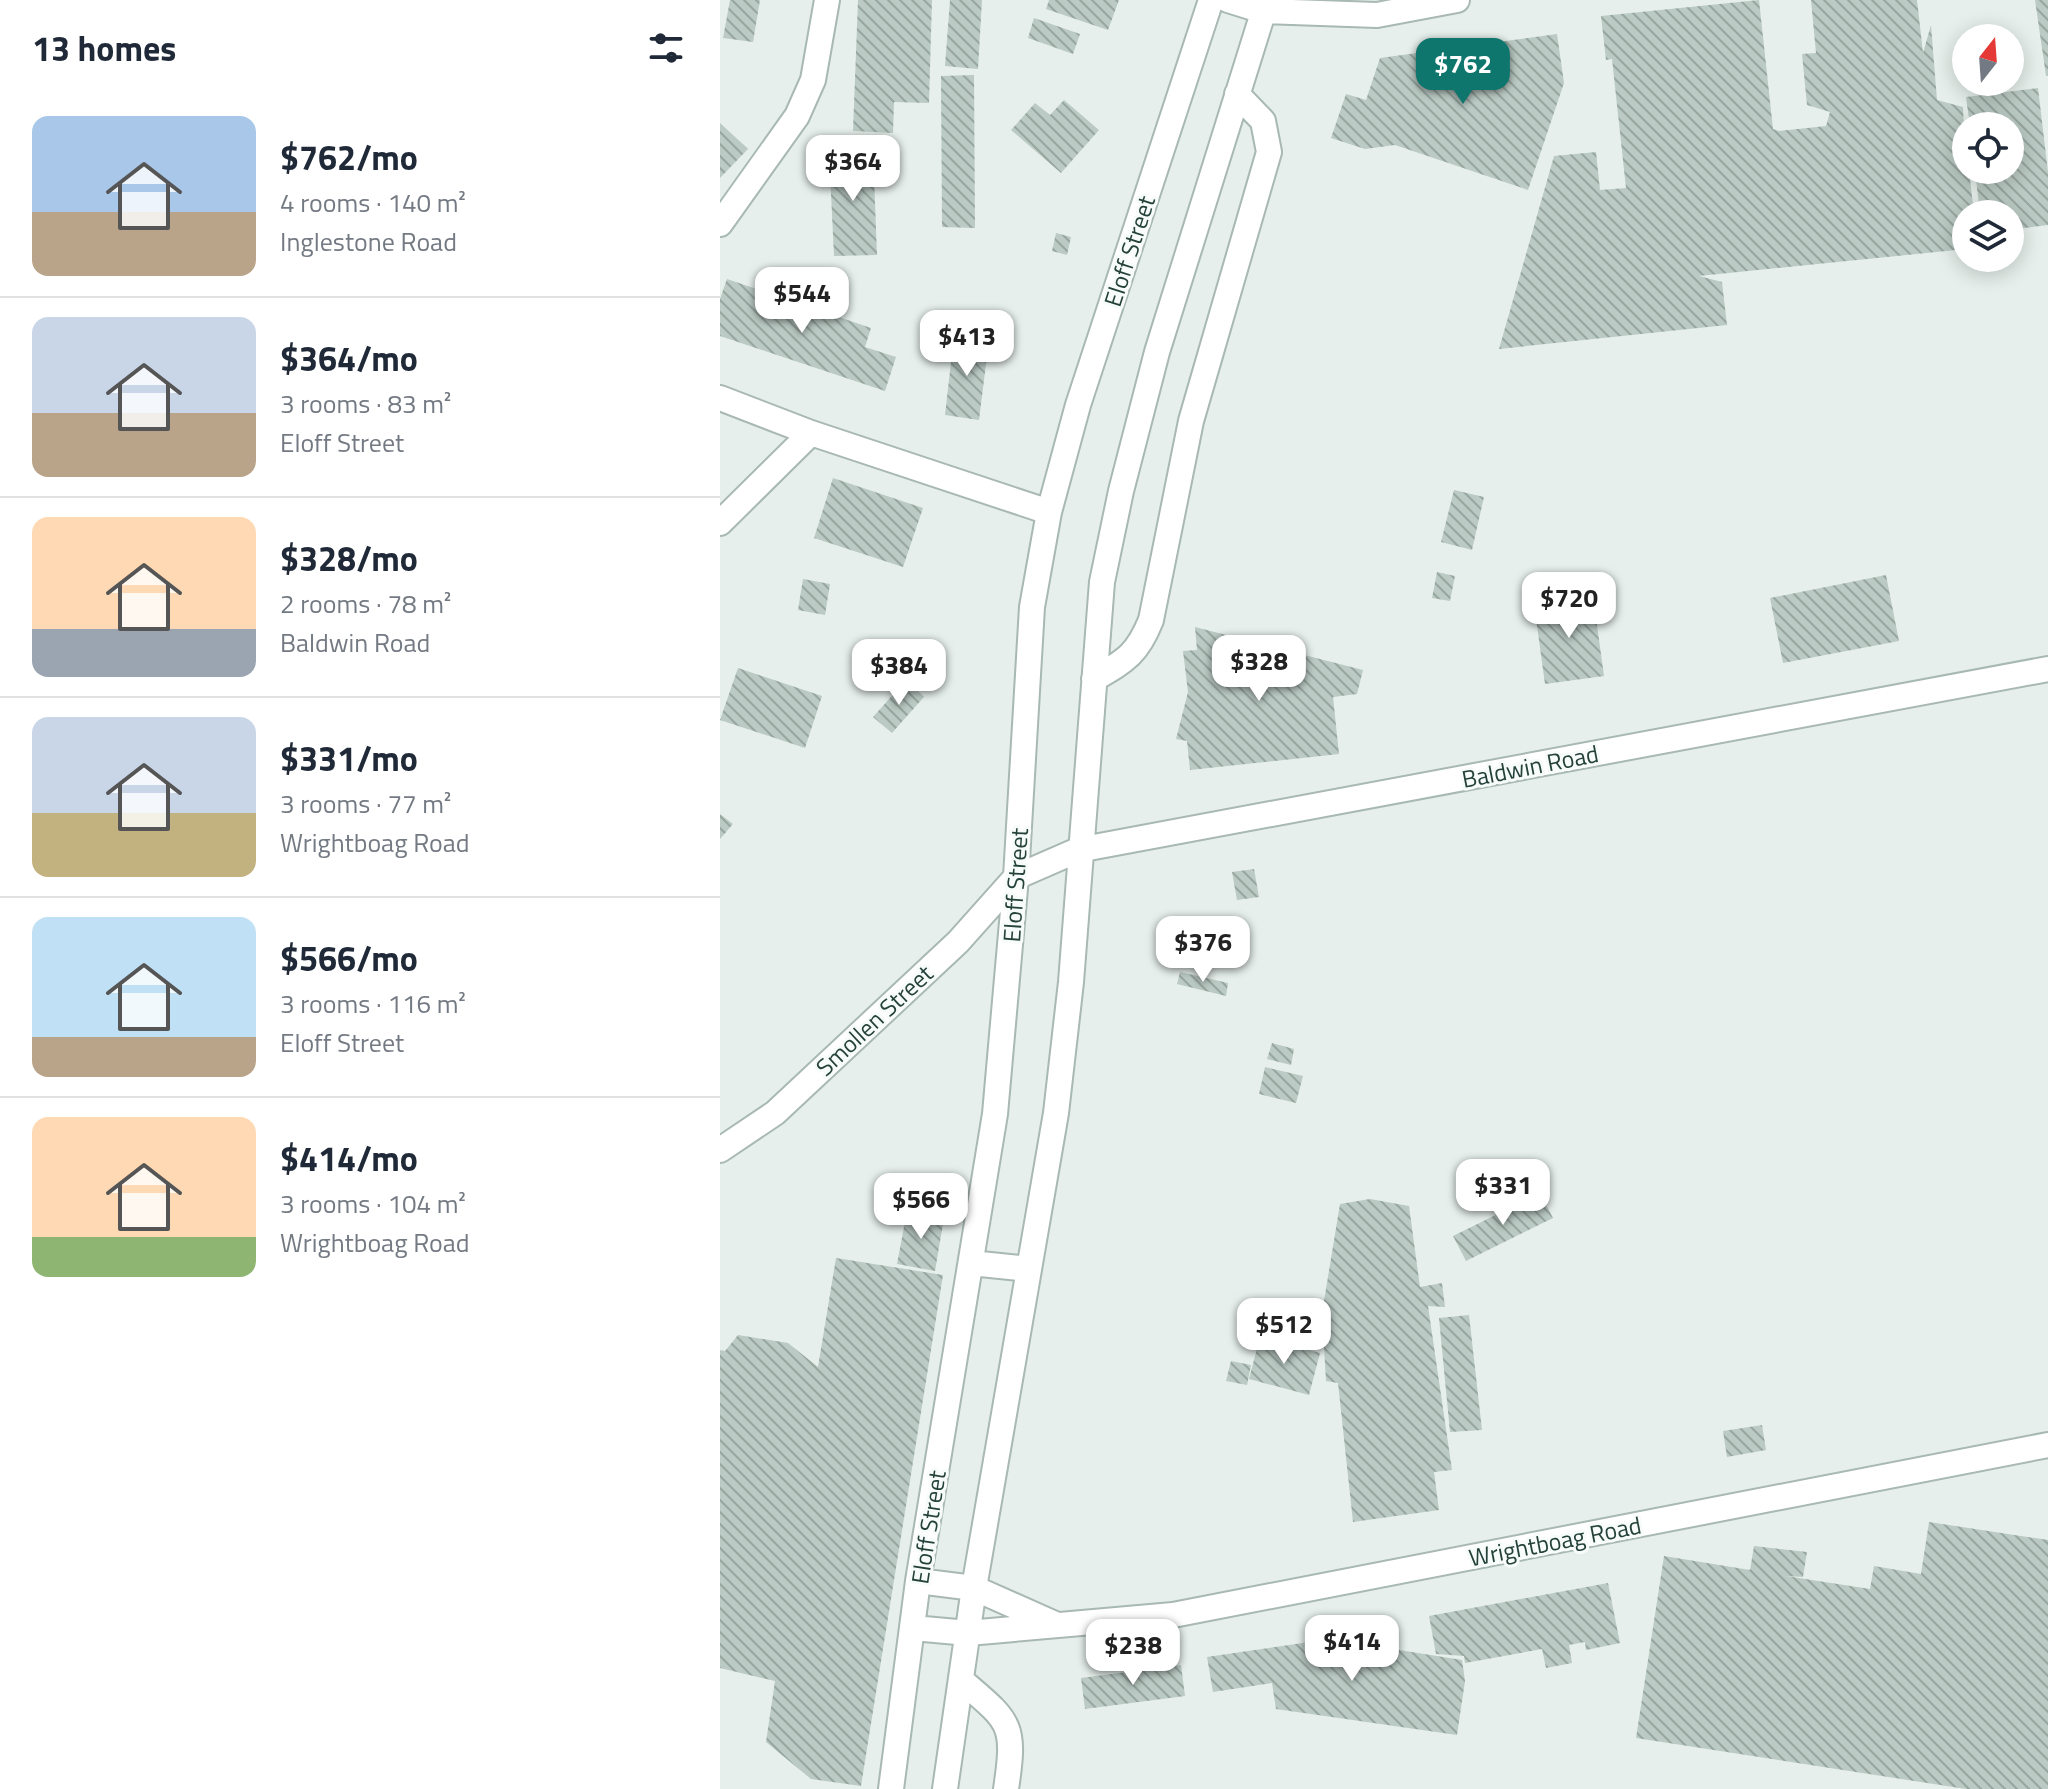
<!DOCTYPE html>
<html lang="en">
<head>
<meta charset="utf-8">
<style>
	:root { --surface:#fff; --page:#f6f6f7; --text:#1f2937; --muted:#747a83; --line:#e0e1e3; --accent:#0f766e }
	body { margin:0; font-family:"Titillium Web",sans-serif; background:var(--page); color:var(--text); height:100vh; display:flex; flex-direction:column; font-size:30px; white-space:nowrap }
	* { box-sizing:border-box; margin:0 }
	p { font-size:26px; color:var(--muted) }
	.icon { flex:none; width:44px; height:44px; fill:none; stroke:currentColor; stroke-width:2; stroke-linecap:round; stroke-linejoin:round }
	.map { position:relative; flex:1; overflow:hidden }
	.side { display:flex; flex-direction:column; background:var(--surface); width:720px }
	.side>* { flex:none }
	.needle { width:52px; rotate:17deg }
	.buttons { position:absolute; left:1232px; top:24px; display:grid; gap:16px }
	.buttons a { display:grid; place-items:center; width:72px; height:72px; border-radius:50%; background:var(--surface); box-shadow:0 4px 20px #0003; font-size:40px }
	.price { position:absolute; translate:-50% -68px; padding:0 18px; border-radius:16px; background:#fff; color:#222; font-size:26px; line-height:52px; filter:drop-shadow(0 2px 4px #0008) }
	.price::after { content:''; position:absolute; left:50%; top:48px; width:24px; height:18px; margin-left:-12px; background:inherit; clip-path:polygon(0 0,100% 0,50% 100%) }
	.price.on { background:var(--accent); color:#fff }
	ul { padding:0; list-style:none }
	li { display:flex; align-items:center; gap:24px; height:200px; padding:0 32px }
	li+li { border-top:2px solid var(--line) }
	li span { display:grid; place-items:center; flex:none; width:224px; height:160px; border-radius:16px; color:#555 }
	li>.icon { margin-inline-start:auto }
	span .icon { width:96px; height:96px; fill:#fffc; stroke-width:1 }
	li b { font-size:34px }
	h2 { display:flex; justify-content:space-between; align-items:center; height:96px; padding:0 32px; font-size:34px }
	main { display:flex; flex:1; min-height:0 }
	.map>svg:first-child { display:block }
	.building { fill:url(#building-back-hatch) }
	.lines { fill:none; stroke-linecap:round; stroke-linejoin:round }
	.minor-casing { stroke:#a8b8b2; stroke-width:28 }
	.minor { stroke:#fff; stroke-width:24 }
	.labels { text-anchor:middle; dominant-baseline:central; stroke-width:6; stroke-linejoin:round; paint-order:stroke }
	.street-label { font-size:24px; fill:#24423a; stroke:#f7fbf9 }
</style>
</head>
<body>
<main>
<section class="side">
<h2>13 homes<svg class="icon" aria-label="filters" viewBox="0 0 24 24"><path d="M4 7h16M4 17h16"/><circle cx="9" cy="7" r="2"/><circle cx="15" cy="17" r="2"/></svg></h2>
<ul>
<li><span style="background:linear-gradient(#a9c7e8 60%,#b9a48a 0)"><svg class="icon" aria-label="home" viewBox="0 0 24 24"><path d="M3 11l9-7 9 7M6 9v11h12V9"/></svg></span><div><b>$762/mo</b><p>4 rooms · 140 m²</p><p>Inglestone Road</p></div></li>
<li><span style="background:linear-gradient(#c9d6e8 60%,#b9a48a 0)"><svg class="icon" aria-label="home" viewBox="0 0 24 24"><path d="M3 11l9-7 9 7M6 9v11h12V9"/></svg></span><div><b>$364/mo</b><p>3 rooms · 83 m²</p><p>Eloff Street</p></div></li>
<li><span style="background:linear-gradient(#ffd9b3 70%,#9aa5b1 0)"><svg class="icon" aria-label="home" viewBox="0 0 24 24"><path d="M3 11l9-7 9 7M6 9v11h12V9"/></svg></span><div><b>$328/mo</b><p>2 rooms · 78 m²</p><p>Baldwin Road</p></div></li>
<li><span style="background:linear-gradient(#c9d6e8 60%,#c2b280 0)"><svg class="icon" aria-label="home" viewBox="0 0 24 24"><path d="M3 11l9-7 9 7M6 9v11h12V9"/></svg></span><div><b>$331/mo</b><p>3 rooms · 77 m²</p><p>Wrightboag Road</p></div></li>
<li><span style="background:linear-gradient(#bfe0f5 75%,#b9a48a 0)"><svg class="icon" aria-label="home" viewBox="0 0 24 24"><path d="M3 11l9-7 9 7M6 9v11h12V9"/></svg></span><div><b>$566/mo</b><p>3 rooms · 116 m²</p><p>Eloff Street</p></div></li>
<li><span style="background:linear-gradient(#ffd9b3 75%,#8fb573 0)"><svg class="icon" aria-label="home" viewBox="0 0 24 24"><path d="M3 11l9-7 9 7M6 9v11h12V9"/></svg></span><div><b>$414/mo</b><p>3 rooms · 104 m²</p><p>Wrightboag Road</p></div></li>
</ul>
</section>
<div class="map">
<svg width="1328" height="1789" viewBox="0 0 1328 1789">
	<defs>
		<pattern id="building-back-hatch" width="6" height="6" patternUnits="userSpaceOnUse" patternTransform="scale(2)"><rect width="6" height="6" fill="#bbcac4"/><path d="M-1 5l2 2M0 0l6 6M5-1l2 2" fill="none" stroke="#98a6a0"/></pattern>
	</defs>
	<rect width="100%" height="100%" fill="#e6efeb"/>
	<!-- building -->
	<path class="building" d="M10,0H40L33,42L3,38Z
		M138,0H212L209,103L174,102L173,133L133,131Z
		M230,0H262L258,69L225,66Z
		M329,0H399L388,30L326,9Z
		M1039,0L1053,129L1059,131L1106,126L1110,112L1087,105L1082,54L1096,53L1091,0H1197L1203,53L1211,25L1217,100L1243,107L1246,170H1249L1254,214H1246V249L979,276L1002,282L1007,325L779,349L834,156L876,152L880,190L906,188L892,59L886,60L881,16Z
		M1315,0H1328V76H1326Z
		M314,18L360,34L353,54L308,38Z
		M837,34L844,83L808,190L675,145L645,149L611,138L626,94L646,100L660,58Z
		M254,75L255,228L222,227L221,76Z
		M1318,88L1328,172V225L1290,230V214H1260L1255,170H1290V126H1250L1246,97Z
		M344,100L379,130L341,173L291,130L315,103L330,115Z
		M0,123L28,149L0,178Z
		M153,151L157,255L114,256L109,152Z
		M336,233L351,237L347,255L332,251Z
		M7,279L151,328L145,347L176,357L165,391L0,336V299Z
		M234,336L269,340L259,420L225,415Z
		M113,478L203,508L183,567L94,538Z
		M734,490L764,497L752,550L721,542Z
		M717,572L735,576L730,601L712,598Z
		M1166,575L1179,641L1063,663L1050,598Z
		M83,579L110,584L105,615L78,610Z
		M873,596L884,676L825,684L814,604Z
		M475,627L643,670L637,694L613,697L619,754L470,770L467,741L456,739L468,692L463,651L477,650Z
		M153,647L169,659L151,684L135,671Z
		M18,668L102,696L85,748L0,720Z
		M186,680L204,697L172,733L153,717Z
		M0,814L13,824L0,839Z
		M534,869L539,897L517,900L512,872Z
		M460,972L508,983L506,996L457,984Z
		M552,1043L574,1049L571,1065L547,1059Z
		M545,1067L583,1076L576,1103L539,1094Z
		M820,1193L833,1218L746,1261L733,1236Z
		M650,1199L689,1206L700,1287L722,1283L725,1307L708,1306L732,1470L714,1472L719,1510L633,1522L618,1383L606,1381L602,1313L620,1204Z
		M187,1211L224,1218L215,1271L177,1264Z
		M116,1258L223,1275L141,1786L91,1779L46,1742L55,1681L0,1668V1350L5,1351L18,1335L68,1343L98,1367Z
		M554,1301L598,1308L592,1344L547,1336Z
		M749,1315L762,1430L730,1432L719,1318Z
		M540,1337L600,1353L589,1395L529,1379Z
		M511,1361L531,1365L527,1385L506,1381Z
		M1042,1425L1046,1450L1007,1457L1003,1431Z
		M1209,1522L1328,1540V1789H1246L916,1738L944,1556L1030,1570L1034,1546L1087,1552L1083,1577L1066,1576L1150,1589L1154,1566L1201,1574Z
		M888,1583L900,1643L866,1650L865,1642L849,1645L852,1663L826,1668L822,1649L745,1663L744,1656L716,1654L709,1616Z
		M610,1639L742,1660L745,1681L737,1735L556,1709L552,1683L493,1692L487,1657Z
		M461,1665L465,1696L365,1709L361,1678Z"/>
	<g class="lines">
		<!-- minor casing -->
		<g class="minor-casing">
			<path id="minor" d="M508,0L543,11L657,15L737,0
				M0,224L77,116L93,80L107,0
				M0,398L91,433L329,512
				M0,523L91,433
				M374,679C405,661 417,655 431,620L471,421L549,152L543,121L517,94
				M0,1150L55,1113L238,942L296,877L358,850L1328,669
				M251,1263L309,1269
				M198,1581L254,1588L335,1624
				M193,1628L248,1633L453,1615L1328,1445
				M241,1680C290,1722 296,1723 286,1789
				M171,1789L198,1581L275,1114L296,877L312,607L329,512L358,405L491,0
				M225,1789L254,1588L336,1113L351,982L382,582L401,491L437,352L547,0"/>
		</g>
		<!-- minor -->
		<use href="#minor" class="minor"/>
	</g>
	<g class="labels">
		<!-- street labels -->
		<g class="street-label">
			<text transform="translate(409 251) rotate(-72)">Eloff Street</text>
			<text transform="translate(810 766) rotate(-11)">Baldwin Road</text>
			<text transform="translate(295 885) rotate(-86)">Eloff Street</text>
			<text transform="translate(154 1020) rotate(-43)">Smollen Street</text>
			<text transform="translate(208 1527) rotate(-81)">Eloff Street</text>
			<text transform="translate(835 1541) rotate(-11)">Wrightboag Road</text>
		</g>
	</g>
</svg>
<div class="buttons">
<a><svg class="needle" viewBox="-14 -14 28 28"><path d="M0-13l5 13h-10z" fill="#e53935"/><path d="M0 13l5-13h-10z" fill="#747a83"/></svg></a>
<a><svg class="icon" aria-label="locate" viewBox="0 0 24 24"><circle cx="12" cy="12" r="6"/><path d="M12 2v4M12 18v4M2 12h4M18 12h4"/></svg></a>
<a><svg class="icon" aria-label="layers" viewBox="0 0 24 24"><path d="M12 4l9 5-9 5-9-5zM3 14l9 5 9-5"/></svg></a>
</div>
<b class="price on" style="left:743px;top:106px">$762</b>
<b class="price" style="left:133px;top:203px">$364</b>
<b class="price" style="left:82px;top:335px">$544</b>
<b class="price" style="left:247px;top:378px">$413</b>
<b class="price" style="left:849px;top:640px">$720</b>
<b class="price" style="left:539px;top:703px">$328</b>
<b class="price" style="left:179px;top:707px">$384</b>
<b class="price" style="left:483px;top:984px">$376</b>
<b class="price" style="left:783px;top:1227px">$331</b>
<b class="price" style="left:201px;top:1241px">$566</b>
<b class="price" style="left:564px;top:1366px">$512</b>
<b class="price" style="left:632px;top:1683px">$414</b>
<b class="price" style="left:413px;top:1687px">$238</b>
</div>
</main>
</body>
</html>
